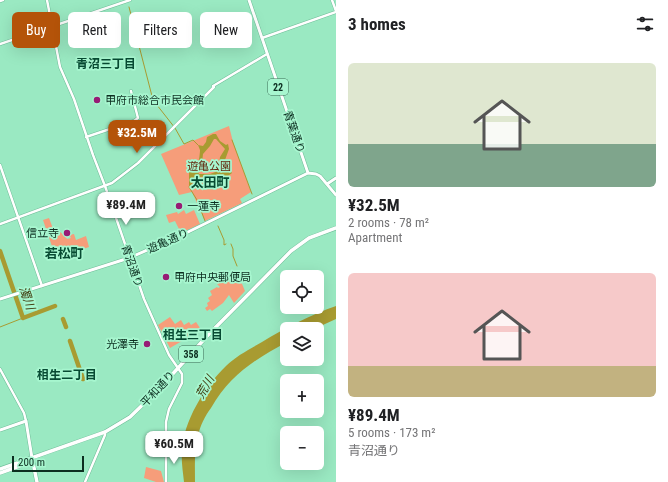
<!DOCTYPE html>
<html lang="en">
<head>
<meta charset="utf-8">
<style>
	:root { --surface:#fff; --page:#f6f6f6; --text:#202124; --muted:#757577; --accent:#b45309 }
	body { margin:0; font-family:"Roboto Condensed","Noto Sans JP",sans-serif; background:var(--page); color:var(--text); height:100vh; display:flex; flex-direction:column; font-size:15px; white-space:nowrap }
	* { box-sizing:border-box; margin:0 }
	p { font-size:13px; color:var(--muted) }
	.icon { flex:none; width:22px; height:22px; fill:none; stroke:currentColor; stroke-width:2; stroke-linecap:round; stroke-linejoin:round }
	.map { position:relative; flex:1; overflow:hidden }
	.details { display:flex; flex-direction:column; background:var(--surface); width:332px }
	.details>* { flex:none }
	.top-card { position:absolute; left:12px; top:12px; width:264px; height:36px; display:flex; gap:8px }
	.tools { position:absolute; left:280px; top:270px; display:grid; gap:8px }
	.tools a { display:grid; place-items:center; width:44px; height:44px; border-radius:6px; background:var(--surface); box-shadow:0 4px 16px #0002; font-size:20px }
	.scale { position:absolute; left:12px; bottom:10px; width:72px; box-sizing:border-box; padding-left:4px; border:2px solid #0c2e20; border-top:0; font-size:11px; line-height:14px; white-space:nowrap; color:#0c2e20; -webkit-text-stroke:3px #a7f6cf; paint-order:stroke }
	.price { position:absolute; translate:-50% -34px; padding:0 9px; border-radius:8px; background:#fff; color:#222; font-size:13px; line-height:26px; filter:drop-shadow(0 1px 2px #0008) }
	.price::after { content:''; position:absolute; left:50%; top:24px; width:12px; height:9px; margin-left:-6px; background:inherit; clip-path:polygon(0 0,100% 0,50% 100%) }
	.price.active { background:var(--accent); color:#fff }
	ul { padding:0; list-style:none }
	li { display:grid; align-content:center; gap:8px; height:212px; padding:0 12px }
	li span { display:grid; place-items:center; height:124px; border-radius:6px; color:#555 }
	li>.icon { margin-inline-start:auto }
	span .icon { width:72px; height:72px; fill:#fffc; stroke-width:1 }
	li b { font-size:17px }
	h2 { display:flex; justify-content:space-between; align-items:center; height:48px; padding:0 12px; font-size:17px }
	.pill { padding:0 14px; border-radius:6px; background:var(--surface); box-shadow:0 4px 16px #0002; font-size:14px; line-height:36px }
	.pill.active { background:var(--accent); color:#fff }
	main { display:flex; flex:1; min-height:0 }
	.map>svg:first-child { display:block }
	.green { fill:#f69d7a }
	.water { fill:#a89b31; fill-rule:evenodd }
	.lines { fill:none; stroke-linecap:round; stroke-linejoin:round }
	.stream { stroke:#a89b31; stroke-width:1 }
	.river { stroke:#a89b31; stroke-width:4.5 }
	.secondary-casing { stroke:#6ebc97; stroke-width:3.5 }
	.primary-casing { stroke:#6ebc97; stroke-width:4 }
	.highway-casing { stroke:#6ebc97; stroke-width:4.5 }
	.secondary { stroke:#fff; stroke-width:2.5 }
	.primary { stroke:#fff; stroke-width:3 }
	.highway { stroke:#fff; stroke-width:3.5 }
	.poi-dot { fill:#971b75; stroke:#a7f6cf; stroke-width:1.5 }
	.labels { text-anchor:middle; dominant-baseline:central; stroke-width:3.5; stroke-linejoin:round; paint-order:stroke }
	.shield { fill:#a7f6cf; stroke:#3a6a54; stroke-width:1 }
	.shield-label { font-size:10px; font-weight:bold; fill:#0c2e20 }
	.poi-label { font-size:11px; fill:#0c2e20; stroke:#a7f6cf; text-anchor:start }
	.street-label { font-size:11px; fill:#0c2e20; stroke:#a7f6cf }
	.park-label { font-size:11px; fill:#62270d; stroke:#a7f6cf }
	.neighbourhood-label { font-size:12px; font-weight:bold; fill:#074a32; stroke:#a7f6cf }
	.water-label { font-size:12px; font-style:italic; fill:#413c10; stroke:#a7f6cf }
	.quarter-label { font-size:13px; font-weight:bold; fill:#074a32; stroke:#a7f6cf }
</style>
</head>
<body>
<main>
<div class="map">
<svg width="336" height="482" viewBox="0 0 336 482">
	<rect width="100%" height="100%" fill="#9ae9c2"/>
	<!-- green -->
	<path class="green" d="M229,126L233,142L251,192L240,199L242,203L205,221L192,192L179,195L161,154Z
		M184,210L186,214L194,210L200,224L181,233L175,221L169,223L166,215L177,212L178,214Z
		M49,218L52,226L57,233L60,232L65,236L67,239L71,238L69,235L74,234L76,240L86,236L89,247L56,258L43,220Z
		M237,272L245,291L234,303L229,295L223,303L212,311L210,309L207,311L205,308L208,306L207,303L210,301L208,298L212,295L210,291L217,287L218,288L220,287L217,284L219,283L216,278L221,275L226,279Z
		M170,317L175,324L181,320L184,325L189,322L191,325L196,322L200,328L193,332L194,334L170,348L158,325Z
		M146,467L161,471L164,482H156L144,478Z"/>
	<!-- water -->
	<path class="water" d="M213,134H216L220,141L226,145L228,144L229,149L225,160L232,173L228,176L197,177C193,180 193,184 189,187V167L191,166L198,163C199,161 200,153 200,150L198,145L203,146L206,142L207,137ZM214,139H216L225,149L220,157L218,171L210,174H199L197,169L202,163L203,154L210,146Z
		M336,306V319L314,329H287V342C254,360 230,375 211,408C205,416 200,426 198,436C194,451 195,466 195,482H184C183,472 181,461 182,451C183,422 205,386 226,366C236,356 250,349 262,342C285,328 310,315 336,306Z"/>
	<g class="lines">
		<!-- stream -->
		<path class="stream" d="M129,7L153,100L175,128L184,144L193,140L198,145
			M232,140L252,194
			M189,187L197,200L205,221
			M218,226L224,240V245L226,244
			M231,244L233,249V256L237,266
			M0,327L23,318"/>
		<!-- river -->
		<path class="river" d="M0,251L23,318L55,306
			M63,319L66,327
			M70,341L83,379"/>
		<!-- secondary casing -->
		<g class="secondary-casing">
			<path id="secondary" d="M47,0L60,67L74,99L93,155L105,186L144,299L169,355L182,374V383L169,409L166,422V482
				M332,0L336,11
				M0,1L3,0
				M262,38L336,12
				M0,44L130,0
				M86,137L134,121L138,118L131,91
				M0,165L42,286
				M0,224L112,183L138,163L214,87L213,86L267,54
				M0,369L24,413L26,421
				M85,482L105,435V432"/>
		</g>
		<!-- primary casing -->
		<g class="primary-casing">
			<path id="primary" d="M249,0L308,173
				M327,184L336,178
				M0,299L129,258L184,234L308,173L316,174L320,176L336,195
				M0,430L26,421L32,458"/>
		</g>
		<!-- highway casing -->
		<g class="highway-casing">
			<path id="highway" d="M32,458L37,482
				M0,469L105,432L130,417L159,389L209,334L291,251L309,238L336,228
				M0,473L25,464L32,459"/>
		</g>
		<!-- secondary -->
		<use href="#secondary" class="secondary"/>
		<!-- primary -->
		<use href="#primary" class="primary"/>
		<!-- highway -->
		<use href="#highway" class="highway"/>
	</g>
	<!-- markers -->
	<g class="poi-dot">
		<circle cx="97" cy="100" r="4"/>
		<circle cx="179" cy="206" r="4"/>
		<circle cx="67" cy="233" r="4"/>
		<circle cx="166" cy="277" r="4"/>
		<circle cx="147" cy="344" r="4"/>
	</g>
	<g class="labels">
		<!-- shield labels -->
		<g class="shield">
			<rect x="268" y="79" width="20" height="16" rx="3"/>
			<rect x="179" y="346" width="24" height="16" rx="3"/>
		</g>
		<g class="shield-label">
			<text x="278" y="87">22</text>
			<text x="191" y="354">358</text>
		</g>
		<!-- poi labels -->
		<g class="poi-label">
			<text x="105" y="100">甲府市総合市民会館</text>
			<text x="187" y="206">一蓮寺</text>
			<text x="59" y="233" text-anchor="end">信立寺</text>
			<text x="174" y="277">甲府中央郵便局</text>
			<text x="139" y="344" text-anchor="end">光澤寺</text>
		</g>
		<!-- street labels -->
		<g class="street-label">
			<text transform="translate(294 132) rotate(71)">青葉通り</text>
			<text transform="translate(168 241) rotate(-24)">遊亀通り</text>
			<text transform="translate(132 266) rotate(71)">青沼通り</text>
			<text transform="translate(158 389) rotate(-47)">平和通り</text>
		</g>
		<!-- park labels -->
		<g class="park-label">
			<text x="209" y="166">遊亀公園</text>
		</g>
		<!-- neighbourhood labels -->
		<g class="neighbourhood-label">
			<text x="106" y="64">青沼三丁目</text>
			<text x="193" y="335">相生三丁目</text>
			<text x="67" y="375">相生二丁目</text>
		</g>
		<!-- water labels -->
		<g class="water-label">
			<text transform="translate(27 298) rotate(71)">濁川</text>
			<text transform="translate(205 387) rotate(-60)">荒川</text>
		</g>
		<!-- quarter labels -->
		<g class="quarter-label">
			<text x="210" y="182">太田町</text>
			<text x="64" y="253">若松町</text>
		</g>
	</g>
</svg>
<div class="tools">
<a><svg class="icon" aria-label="locate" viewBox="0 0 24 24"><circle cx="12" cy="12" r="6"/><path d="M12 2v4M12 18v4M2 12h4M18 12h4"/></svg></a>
<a><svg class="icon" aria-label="layers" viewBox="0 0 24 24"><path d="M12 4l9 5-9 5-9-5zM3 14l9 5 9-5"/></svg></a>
<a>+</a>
<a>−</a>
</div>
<div class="scale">200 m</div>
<b class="price active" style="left:137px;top:154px">¥32.5M</b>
<b class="price" style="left:126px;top:226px">¥89.4M</b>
<b class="price" style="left:174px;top:465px">¥60.5M</b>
<div class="top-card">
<a class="pill active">Buy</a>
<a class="pill">Rent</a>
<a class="pill">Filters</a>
<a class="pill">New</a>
</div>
</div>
<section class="details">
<h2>3 homes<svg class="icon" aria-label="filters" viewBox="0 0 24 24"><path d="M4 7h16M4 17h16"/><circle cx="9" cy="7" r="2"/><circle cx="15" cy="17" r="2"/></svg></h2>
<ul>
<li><span style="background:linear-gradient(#dfe7d0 65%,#7fa58c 0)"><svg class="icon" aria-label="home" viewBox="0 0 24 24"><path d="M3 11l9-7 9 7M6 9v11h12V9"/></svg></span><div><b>¥32.5M</b><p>2 rooms · 78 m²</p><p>Apartment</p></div></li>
<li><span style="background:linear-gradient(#f6c9c9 75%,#c2b280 0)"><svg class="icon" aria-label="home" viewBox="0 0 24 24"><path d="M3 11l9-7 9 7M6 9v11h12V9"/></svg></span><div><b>¥89.4M</b><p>5 rooms · 173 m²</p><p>青沼通り</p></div></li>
</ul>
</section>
</main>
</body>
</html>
